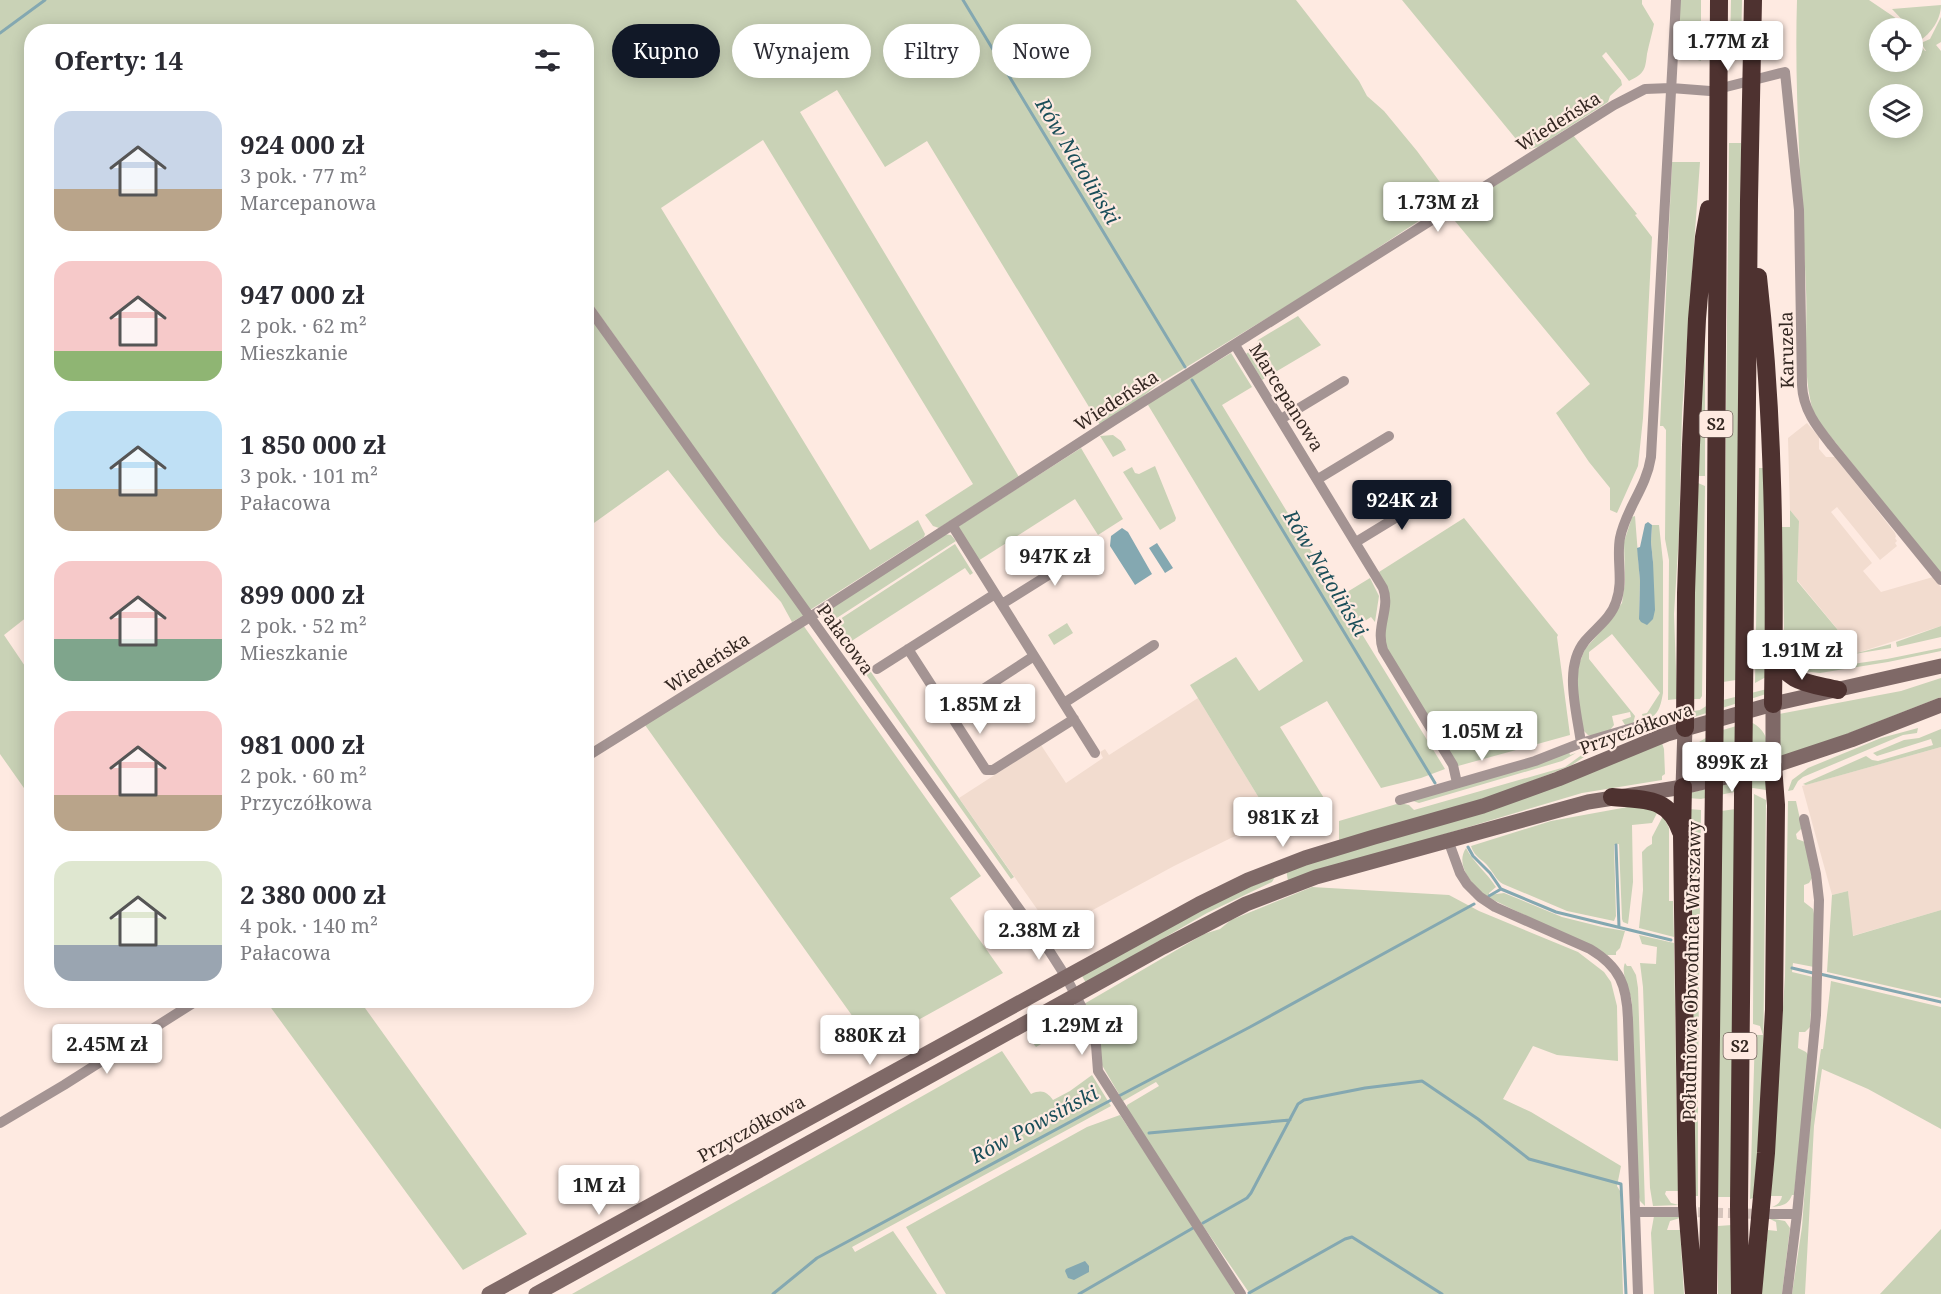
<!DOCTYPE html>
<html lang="pl">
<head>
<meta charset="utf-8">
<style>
	:root { --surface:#fff; --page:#f2f2f3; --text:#2b2b33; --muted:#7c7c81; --accent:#111827 }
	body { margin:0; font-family:"Noto Serif",serif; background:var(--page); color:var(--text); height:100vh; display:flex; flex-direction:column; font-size:22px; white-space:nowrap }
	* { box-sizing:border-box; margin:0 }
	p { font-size:20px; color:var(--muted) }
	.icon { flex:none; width:33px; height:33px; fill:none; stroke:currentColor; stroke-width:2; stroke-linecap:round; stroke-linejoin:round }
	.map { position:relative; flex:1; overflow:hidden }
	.panel { position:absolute; left:24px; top:24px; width:570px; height:984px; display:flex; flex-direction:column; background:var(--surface); border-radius:24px; box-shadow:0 3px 15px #0003 }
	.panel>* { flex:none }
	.top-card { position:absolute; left:612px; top:24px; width:570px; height:54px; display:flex; gap:12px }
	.tools { position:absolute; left:1869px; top:18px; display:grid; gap:12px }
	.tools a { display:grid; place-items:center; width:54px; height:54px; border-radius:50%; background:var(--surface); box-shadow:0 3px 15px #0003; font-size:30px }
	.price { position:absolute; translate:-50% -51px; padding:0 14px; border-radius:6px; background:#fff; color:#222; font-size:20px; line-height:39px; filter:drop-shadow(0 2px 3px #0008) }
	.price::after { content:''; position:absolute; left:50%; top:36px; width:18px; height:14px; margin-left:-9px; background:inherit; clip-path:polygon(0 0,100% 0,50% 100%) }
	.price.active { background:var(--accent); color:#fff }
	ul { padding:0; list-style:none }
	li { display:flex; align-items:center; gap:18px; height:150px; padding:0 30px }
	li span { display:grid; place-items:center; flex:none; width:168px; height:120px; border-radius:18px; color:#555 }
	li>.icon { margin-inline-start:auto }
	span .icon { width:72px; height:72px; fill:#fffc; stroke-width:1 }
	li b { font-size:26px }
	h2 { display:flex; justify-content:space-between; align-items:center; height:72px; padding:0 30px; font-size:26px }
	.pill { padding:0 21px; border-radius:27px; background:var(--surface); box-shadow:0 3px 15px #0003; font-size:21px; line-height:54px }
	.pill.active { background:var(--accent); color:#fff }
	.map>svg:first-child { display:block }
	.commercial { fill:#f2dccf }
	.green { fill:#c9d2b6; fill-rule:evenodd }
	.water { fill:#84a8b1 }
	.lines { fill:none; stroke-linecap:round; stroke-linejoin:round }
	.stream { stroke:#84a8b1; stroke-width:3 }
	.minor-tunnel { stroke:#d5c3bb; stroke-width:10; stroke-dasharray:10 5; stroke-linecap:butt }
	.minor { stroke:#a49493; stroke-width:10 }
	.secondary { stroke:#7f6967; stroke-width:15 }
	.motorway { stroke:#4e3230; stroke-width:18 }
	.labels { text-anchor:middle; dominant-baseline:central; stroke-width:4.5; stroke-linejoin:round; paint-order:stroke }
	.shield { fill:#feeae1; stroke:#70625b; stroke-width:1.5 }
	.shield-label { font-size:16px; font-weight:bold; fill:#332721 }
	.street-label { font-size:18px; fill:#332721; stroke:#feeae1 }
	.water-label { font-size:20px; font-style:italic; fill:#1a4e59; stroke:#feeae1 }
</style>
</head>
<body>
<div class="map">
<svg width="1941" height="1294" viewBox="0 0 1941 1294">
	<rect width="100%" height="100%" fill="#feeae1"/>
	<!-- commercial -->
	<path class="commercial" d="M1807,423L1819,437V449L1826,457H1835L1895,533L1896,537L1895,538L1897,541L1895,543L1897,546L1880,560L1837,507L1831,512L1872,563L1863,571L1881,592L1933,577L1941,587V626L1857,653L1797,580L1799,521L1790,510L1788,438Z
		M1198,698L1273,821L1231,838L1174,866L1067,924L1044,919L959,798L1041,745L1066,783L1103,758L1100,752L1105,749L1109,755Z
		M1941,747V910L1852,936L1848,891L1832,895L1802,786Z"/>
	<!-- green -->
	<path class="green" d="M0,0H1296L1359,81L1367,96L1384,111L1417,151L1445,189L1446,197L1440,207L1326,282L1157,385L1141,398L1100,425L927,141L885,167L837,90L800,112L1019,477L939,528L933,526L925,515L973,484L763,140L661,208L870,550L918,520L925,534L924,537L810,610L587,297L586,32H32V613L4,635L31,675V798L0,754Z
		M1402,0H1642V4L1654,24C1652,34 1649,44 1647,54C1645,70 1645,73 1629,81L1606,52L1602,56L1621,80L1622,85L1610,96L1608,102L1538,147L1525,150Z
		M1680,0H1701V61L1677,54Z
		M1731,0H1742L1741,51H1730Z
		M1797,0H1869L1900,21L1907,28H1880V62H1912L1913,35L1925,51H1926L1921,43L1930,39L1941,17V42L1936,45L1941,51V574L1815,417C1801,376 1808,332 1806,289C1802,193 1794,97 1797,0ZM1880,94H1912V128H1880Z
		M1941,5C1941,19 1931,34 1919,41L1913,31L1912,28H1910L1892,9Z
		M1573,135L1637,214L1635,215L1652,237L1643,418L1638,466L1617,513L1610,510V488L1589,462L1556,413L1590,384L1450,215Z
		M1729,143H1741L1736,680L1723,682Z
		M1672,162H1700L1682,413L1679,534L1674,614L1677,699L1668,700L1669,560L1665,539L1666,430L1663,426H1660Z
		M586,311L804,615L792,622L781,602L719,535L668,470L587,528Z
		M1298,316L1321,345L1262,380L1246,354L1256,346L1258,340Z
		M1705,324V476H1697L1698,483L1705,486L1702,696L1700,699H1694L1696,486Z
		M1231,353L1252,387L1222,405L1339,597L1370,578L1379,596L1375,622L1371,617L1357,626L1445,769L1421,778L1381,788L1327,701L1280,727L1327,803L1273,821L1190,685L1236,657L1259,691L1303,661L1148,405L1151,401Z
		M1113,435L1121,441L1126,450L1113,457L1100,436Z
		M1081,448L1123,519L1098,535L1075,499L978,561L959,531V526Z
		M1155,466L1176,518L1175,521L1160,530L1123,472L1132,467L1135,473L1139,474Z
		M1759,468H1765L1766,677L1755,683Z
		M1790,510L1799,521L1797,581L1857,653L1891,644V648L1823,659L1805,658L1792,662L1790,666L1782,647L1784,628L1782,527H1790Z
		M1635,516L1640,581L1639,619L1653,562L1651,542L1652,525H1659L1663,562V693C1661,703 1660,711 1652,717L1653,720L1645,723L1642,714L1647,713L1660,693L1612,634L1589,652V659L1635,716L1633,724L1625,725L1622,720L1631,717L1630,712L1612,716L1614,725L1610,730L1593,736L1588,735L1582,729L1576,683L1577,669L1585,649L1602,630L1622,603L1625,582L1624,542L1632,517Z
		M1464,518L1558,635L1557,637L1570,735L1458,766L1386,647L1379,572Z
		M944,534L951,535L956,541L829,623L822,614Z
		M955,544L973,573L970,575L965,568L850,642L1014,877L1011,879L831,625Z
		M1067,623L1073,633L1054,645L1048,635Z
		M803,625L981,876L950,898L1003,973L873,1045L645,725Z
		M1941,626V637L1897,647L1896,642Z
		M1941,648V651L1888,662L1820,673L1802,671L1807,666L1825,668L1887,659Z
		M1941,678V697L1806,750L1779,758V714L1901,691Z
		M1767,689L1766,694L1694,717V711L1700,710L1711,703Z
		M1750,722C1764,727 1773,744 1762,756C1754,764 1713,772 1703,767C1698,764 1697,760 1695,756L1699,742L1716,732Z
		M1918,728L1917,733L1903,735L1803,777L1798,781L1793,790L1788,791L1792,780L1808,768L1881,738Z
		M1941,729V747L1806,785L1803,784L1866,756L1872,760L1878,761L1933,745L1931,739L1877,756L1873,753L1904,740L1919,738Z
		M1662,743L1664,749L1665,774L1662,776V780L1582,793L1288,881L1286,869Z
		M1569,751L1570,755L1576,753L1562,761L1419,803L1410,800Z
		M1583,754L1584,757L1572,765L1500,794L1339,841V821L1400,803L1409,805L1414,810L1565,767Z
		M1766,775V790L1753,788L1701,799L1688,798L1689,793Z
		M1754,794L1766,800L1763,1076L1756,1197L1750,1199L1755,1035H1763L1760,1026L1753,1024Z
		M1788,801H1796L1802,828L1796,834L1797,839L1805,842L1812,878L1809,883L1804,885V902L1813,909L1814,914V967L1793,963L1792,972L1813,977L1810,1027L1805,1032H1799L1798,1048L1806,1052L1809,1056L1794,1195H1792C1788,1205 1782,1206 1772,1207C1777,1205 1781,1202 1782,1196H1771L1785,976Z
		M1644,804L1657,813L1652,823L1632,825L1633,882L1628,924L1623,922L1622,919L1619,844L1614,845L1616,916L1614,921L1567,911L1503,884C1496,880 1495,875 1490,869C1484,859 1475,859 1471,846L1551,821Z
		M1689,809L1701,810L1698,1079L1694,1081L1692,1086H1698V1196H1693Z
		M1736,809L1731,1197H1717L1721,811Z
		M1663,816L1669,828V901H1673L1674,937L1639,928L1643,890L1642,852L1647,847L1652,844V837Z
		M1466,848C1474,863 1487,873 1496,887L1489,893V895L1504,893L1562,917L1602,927L1625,931L1620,948L1616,952V955H1607L1481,894C1471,881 1455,865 1466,848Z
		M1275,877L1272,882L1207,913L1086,983L1082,976L1222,897Z
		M1312,887L1449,895L1479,911L1578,952L1604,972L1611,982L1617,1006L1618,1061L1557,1055L1533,1046L1503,1099L1531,1112L1621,1166L1617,1186L1620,1191L1623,1294H1250L1199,1220L1127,1109V1105L1159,1086L1156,1082L1123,1101L1099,1060L1084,1004L1204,934L1220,929L1231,920Z
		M1848,891L1853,936L1941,910V998L1827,972L1832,895Z
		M1639,935L1674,943L1678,1191H1666L1665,1194L1671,1203L1679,1205L1653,1206L1650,1188L1643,987L1640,963L1656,964L1657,947L1642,944Z
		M1625,963L1627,966H1631L1636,975L1638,988L1645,1206L1640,1201L1638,1193L1632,1004C1631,990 1620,974 1625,963Z
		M1831,981L1941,1007V1129L1868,1089L1822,1069L1814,1126L1805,1294H1792L1802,1227L1809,1131L1821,1049H1823Z
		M266,1001H360L527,1234L463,1270Z
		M1060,1021L1065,1030L1036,1047L1029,1038Z
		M1002,1051L1031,1094C1042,1089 1047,1092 1053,1100L1070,1091L1092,1075L1111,1106L852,1247L855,1252L893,1231L937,1294H572Z
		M1120,1115L1191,1222L1235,1294H946L906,1227L1087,1127Z
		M1654,1216H1679L1680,1218L1670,1221L1667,1230H1680L1684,1294H1654L1651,1233Z
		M1768,1218L1785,1221L1790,1228L1782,1294H1760L1768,1230L1777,1231L1776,1222Z
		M1732,1225L1731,1294H1718V1226Z
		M1941,1229V1294H1880Z"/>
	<!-- water -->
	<path class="water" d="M1648,522L1652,525L1651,542L1653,562L1655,610L1653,619L1647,625L1641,622L1639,619L1640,581L1637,548L1640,547L1645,524Z
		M1122,528L1128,532L1152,574L1135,585L1110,546L1111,536Z
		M1157,543L1173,568L1165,573L1149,548Z
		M1085,1261L1089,1266V1272L1074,1280L1068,1278L1065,1271L1066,1269Z"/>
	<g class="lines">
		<!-- stream -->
		<path class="stream" d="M963,0L1185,367
			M0,33L45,0
			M1192,380L1435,783
			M1616,845L1619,927
			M1468,847L1473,856L1490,873L1501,889L1556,912L1671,940
			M1489,896L1501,889
			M1792,968L1813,973
			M1820,974L1941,1002
			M1149,1133L1290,1120
			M1203,1223L1247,1198L1251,1193L1298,1104L1304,1100L1365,1088L1422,1081L1478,1119L1529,1159L1621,1184L1626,1294
			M1249,1293L1345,1239L1352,1237L1442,1294
			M773,1294L817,1258L1096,1108L1250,1027L1474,904
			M1079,1294L1193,1228"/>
		<!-- minor-tunnel -->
		<path class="minor-tunnel" d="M1683,1212L1766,1214"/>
		<!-- minor -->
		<path class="minor" d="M586,304L1050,952L1066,977L1091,1025L1096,1045L1098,1071L1241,1294
			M1235,345L1383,588C1391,608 1375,627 1383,650L1453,765L1457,783
			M1281,419L1344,381
			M1318,479L1389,436
			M952,525L1095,753
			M1356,542L1433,495
			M1002,604L1093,547
			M908,649L986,770H993L1074,719
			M877,669L995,594
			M1064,703L1154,645
			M948,712L1034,656
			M1581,743C1577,712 1563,667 1585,641C1596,628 1611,618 1616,602C1624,581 1616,559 1620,538C1626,508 1646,489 1651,457L1676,0
			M586,757L810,617L1113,421L1614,105L1645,89L1671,88L1710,91L1785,72L1799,210L1802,385C1803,410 1817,427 1832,446L1941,580
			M1400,800L1535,761L1581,743L1642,725
			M1448,840L1460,873L1467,884L1480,897L1495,907L1590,949C1620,967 1627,985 1628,1020L1638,1294
			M0,1123L64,1085L198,1000
			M1635,1212H1679
			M1768,1214H1797
			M1787,1294L1797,1214L1816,1015L1819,900L1816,874L1804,819"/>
		<!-- secondary -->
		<path class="secondary" d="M1773,704V766
			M1683,787L1685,728
			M489,1294L1199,904L1248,880L1305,858L1374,837L1483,806L1558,779L1667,734L1773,704L1941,666
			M536,1294L1163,947L1246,904L1316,877L1588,802L1683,787L1773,766L1851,740L1941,705"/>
		<!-- motorway -->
		<path class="motorway" d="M1758,277C1774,419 1775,561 1773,704
			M1775,652C1786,684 1809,683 1838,690
			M1685,728L1686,593L1691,445L1697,319L1704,237L1709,209
			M1683,787L1682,835L1687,1206L1694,1294
			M1612,797C1644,800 1669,796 1681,832
			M1708,1294L1715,693L1719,0
			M1740,1294L1739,1206L1743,798L1749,200L1753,0
			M1753,1294L1766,1153L1774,1010L1776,805L1773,766"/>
	</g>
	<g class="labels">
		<!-- shield labels -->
		<g class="shield">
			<rect x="1699.5" y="411" width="33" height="26" rx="4.5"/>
			<rect x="1723.5" y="1033" width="33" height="26" rx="4.5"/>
		</g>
		<g class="shield-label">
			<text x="1716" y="424">S2</text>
			<text x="1740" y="1046">S2</text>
		</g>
		<!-- street labels -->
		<g class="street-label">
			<text transform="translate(1558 121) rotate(-32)">Wiedeńska</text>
			<text transform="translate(1786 350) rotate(-91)">Karuzela</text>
			<text transform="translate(1287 397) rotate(58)">Marcepanowa</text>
			<text transform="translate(1116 400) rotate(-33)">Wiedeńska</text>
			<text transform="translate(846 639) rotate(54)">Pałacowa</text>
			<text transform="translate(707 662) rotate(-32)">Wiedeńska</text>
			<text transform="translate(1636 728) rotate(-20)">Przyczółkowa</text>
			<text transform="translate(1691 971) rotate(-89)">Południowa Obwodnica Warszawy</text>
			<text transform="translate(751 1128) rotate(-29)">Przyczółkowa</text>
		</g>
		<!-- water labels -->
		<g class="water-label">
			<text transform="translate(1078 161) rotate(59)">Rów Natoliński</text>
			<text transform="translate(1326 573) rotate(59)">Rów Natoliński</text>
			<text transform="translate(1034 1124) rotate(-28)">Rów Powsiński</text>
		</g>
	</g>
</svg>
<div class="tools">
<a><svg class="icon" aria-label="locate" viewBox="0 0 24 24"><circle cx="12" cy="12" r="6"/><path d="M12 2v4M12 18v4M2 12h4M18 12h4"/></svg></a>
<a><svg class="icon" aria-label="layers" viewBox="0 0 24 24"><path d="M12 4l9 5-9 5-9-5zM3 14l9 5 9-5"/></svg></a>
</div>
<b class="price" style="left:1728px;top:72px">1.77M zł</b>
<b class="price" style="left:1438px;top:233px">1.73M zł</b>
<b class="price active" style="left:1402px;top:531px">924K zł</b>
<b class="price" style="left:1055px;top:587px">947K zł</b>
<b class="price" style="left:1802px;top:681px">1.91M zł</b>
<b class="price" style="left:980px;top:735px">1.85M zł</b>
<b class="price" style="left:1482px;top:762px">1.05M zł</b>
<b class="price" style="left:1732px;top:793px">899K zł</b>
<b class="price" style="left:1283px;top:848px">981K zł</b>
<b class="price" style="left:1039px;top:961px">2.38M zł</b>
<b class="price" style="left:1082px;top:1056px">1.29M zł</b>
<b class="price" style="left:870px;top:1066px">880K zł</b>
<b class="price" style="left:107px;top:1075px">2.45M zł</b>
<b class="price" style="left:599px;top:1216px">1M zł</b>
<div class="top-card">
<a class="pill active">Kupno</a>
<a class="pill">Wynajem</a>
<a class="pill">Filtry</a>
<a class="pill">Nowe</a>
</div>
<section class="panel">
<h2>Oferty: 14<svg class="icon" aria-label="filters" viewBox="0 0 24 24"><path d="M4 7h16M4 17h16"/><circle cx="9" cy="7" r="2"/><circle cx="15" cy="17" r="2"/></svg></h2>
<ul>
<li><span style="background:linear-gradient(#c9d6e8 65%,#b9a48a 0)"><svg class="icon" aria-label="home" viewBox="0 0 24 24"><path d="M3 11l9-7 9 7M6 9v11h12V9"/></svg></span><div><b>924 000 zł</b><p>3 pok. · 77 m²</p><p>Marcepanowa</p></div></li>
<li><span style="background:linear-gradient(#f6c9c9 75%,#8fb573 0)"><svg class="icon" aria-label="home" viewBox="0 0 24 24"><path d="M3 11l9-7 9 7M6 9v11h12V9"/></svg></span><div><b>947 000 zł</b><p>2 pok. · 62 m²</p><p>Mieszkanie</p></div></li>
<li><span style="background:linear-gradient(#bfe0f5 65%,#b9a48a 0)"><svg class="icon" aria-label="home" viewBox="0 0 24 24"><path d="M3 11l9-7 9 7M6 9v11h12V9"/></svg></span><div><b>1 850 000 zł</b><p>3 pok. · 101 m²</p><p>Pałacowa</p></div></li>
<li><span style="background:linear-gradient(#f6c9c9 65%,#7fa58c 0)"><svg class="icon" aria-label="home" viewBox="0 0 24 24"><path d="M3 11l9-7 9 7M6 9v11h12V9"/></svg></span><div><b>899 000 zł</b><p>2 pok. · 52 m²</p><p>Mieszkanie</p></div></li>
<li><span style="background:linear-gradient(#f6c9c9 70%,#b9a48a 0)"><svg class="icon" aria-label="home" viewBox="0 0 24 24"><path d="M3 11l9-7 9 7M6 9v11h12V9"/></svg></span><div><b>981 000 zł</b><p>2 pok. · 60 m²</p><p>Przyczółkowa</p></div></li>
<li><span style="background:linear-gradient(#dfe7d0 70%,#9aa5b1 0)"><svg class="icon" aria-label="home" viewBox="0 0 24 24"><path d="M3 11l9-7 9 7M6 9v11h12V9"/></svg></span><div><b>2 380 000 zł</b><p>4 pok. · 140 m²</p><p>Pałacowa</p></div></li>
</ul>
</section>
</div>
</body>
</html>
